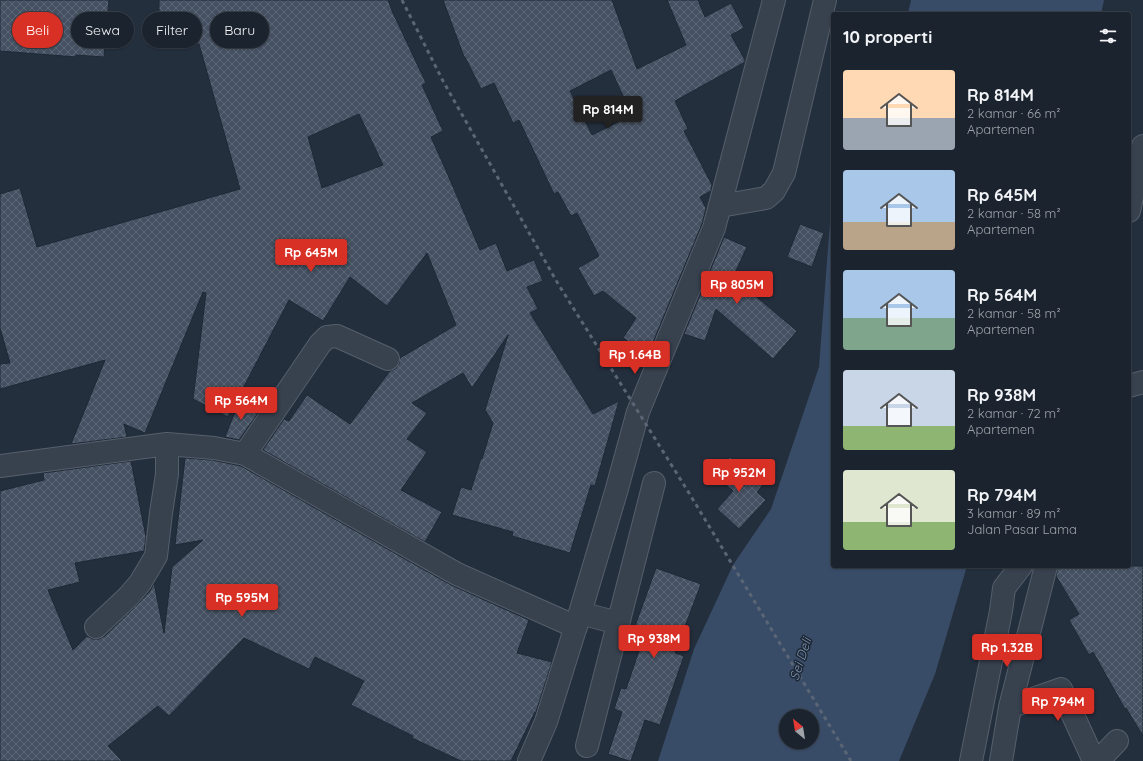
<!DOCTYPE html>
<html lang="id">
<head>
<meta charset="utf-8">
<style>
	:root { --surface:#1b232e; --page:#282f3a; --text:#f1f3f6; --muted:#a0a4aa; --line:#39404a; --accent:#d93025 }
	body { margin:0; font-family:Quicksand,sans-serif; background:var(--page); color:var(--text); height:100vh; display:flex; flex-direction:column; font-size:15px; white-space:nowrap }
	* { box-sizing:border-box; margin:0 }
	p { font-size:13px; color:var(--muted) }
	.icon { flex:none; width:22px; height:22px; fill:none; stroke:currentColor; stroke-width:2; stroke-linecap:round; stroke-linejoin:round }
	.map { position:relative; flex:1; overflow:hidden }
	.panel { position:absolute; left:831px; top:12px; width:300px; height:556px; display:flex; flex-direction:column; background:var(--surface); border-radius:4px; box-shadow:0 1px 3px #0004,0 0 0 1px var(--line) }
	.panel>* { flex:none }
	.banner { position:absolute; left:12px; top:12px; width:380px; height:36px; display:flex; gap:8px }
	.needle { width:26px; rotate:330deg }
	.tools { position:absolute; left:779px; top:709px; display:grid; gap:8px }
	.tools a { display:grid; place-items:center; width:40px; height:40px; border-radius:50%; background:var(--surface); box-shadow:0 1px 3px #0004,0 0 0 1px var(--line); font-size:20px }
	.price { position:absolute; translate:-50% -34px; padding:0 9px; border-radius:4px; background:var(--accent); color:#fff; font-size:13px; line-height:26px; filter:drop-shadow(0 1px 2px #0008) }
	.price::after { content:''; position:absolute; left:50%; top:24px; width:12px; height:9px; margin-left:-6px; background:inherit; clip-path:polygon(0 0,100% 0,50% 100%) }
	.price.current { background:#222; color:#fff }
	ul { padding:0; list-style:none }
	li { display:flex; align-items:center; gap:12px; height:100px; padding:0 12px }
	li span { display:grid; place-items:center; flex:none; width:112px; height:80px; border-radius:4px; color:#555 }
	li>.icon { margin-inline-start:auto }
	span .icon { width:48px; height:48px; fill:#fffc; stroke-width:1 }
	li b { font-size:17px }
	h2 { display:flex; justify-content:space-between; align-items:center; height:48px; padding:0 12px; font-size:17px }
	.tag { padding:0 14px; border-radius:18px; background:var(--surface); box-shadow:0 1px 3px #0004,0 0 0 1px var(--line); font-size:14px; line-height:36px }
	.tag.current { background:var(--accent); color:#fff }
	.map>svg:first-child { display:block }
	.water { fill:#394c67; fill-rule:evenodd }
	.building { fill:url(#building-cross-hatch); stroke:#1f2835; fill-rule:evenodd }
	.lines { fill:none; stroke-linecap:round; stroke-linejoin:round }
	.minor-casing { stroke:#565f6c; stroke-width:24 }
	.minor { stroke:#38414e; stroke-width:22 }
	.rail { stroke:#5a6575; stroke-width:3; stroke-dasharray:4 4; stroke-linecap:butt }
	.labels { text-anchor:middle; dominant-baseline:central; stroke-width:3; stroke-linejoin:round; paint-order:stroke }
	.water-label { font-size:13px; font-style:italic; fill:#7c92b1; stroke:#1d2633 }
</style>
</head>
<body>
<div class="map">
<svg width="1143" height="761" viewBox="0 0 1143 761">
	<defs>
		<pattern id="building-cross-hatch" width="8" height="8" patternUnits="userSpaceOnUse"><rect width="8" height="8" fill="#455162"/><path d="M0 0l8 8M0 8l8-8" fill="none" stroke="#5d6877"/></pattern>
	</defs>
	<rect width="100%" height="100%" fill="#242f3e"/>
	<!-- water -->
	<path class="water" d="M911,0H1104L1101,14H908Z
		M833,183V566H967L935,674L899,761H658L694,649L733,565L771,509L819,367ZM786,716H812V742H786Z"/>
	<!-- building -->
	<path class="building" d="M0,0H109L104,57L76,55V57L0,51Z
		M159,0H388L393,13L426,83L422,85L443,131L431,137L448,175L480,250L496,243L507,271L534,260L543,281L527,287L538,309L530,313L593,414L619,401L595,486L591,485L570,553L512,536L513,532L452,515L461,487L471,490L481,458L482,459L493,423L485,410L508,335L472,388L463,373L412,403L427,413L407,439L427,452L401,490L442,512L425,542L263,450L284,419L289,421L307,395L350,424L390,371L395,369L399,364L400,358L456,325L427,253L387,306L350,277L323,321L289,300L228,417L193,399L206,293L203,292L145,433L124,424L127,437L71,444L105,360L0,389V364L10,363L0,328V194L20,188L37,247L240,189L199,44L148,46L147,15H159ZM359,114L383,165L322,188L308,137Z
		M443,0H612L637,69L686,45L667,0H698L705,17L731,3L744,28L731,35L745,60V62L675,101L688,129L684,131L712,185L711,191L700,197L706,208L702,224L651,347L647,353L623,338L636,318L603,291L594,296L578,268L599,256L577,213L571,216L558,192L554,194L519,120L513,123L494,83L481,89L465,57H464ZM611,70L632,115L592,135L570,91Z
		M800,224L824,233L812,267L787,257Z
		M724,237L747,247L733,277L797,331L773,359L716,309L705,341L684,334Z
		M239,402L260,410L239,440L225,437Z
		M730,457L763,485L757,492L766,500L739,529L717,509L733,491L714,475Z
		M185,458L212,460L241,466L451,585L529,620L517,653L552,662L536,712H535L511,761H461L412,738L413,736L351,705L364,681L315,657L309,669L244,638L169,716L158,706L108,746L122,761H0V491L44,480L43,473L131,461L146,537L144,551L75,563L80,582L48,590L73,650L87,636L93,639H99L105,636L137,605L150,591L154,583L164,633L172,567L203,540L175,545Z
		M1058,566H1143V736L1126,708L1125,709L1093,652L1089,655L1069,620L1079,614L1056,576Z
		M656,568L701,584L675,653L684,656L660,725L645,720L631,761H629L608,754L622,712L614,709L621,688L626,689L646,630L635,626Z"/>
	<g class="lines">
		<!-- minor casing -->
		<g class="minor-casing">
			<path id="minor" d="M720,206L766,198L774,191L784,173L825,0
				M1129,211L1143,146
				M1129,386L1143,382
				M245,454L320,344L327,337L337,336L388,359
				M0,466L167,444L214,448L245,454L457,574L576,627
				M580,613L618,623
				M96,627L128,597L140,583L156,556L161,513L167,474V444
				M1010,707L1061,689L1094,761
				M587,746L654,483
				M529,761L546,722L580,613L616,492L638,412L714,228L774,0
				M971,761L1001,611L1004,588L1021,566
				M1001,761L1010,707L1046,566
				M1098,761L1117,741"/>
		</g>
		<!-- minor -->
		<use href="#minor" class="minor"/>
		<!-- rail -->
		<path class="rail" d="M402,0L443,81L557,282L689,493L851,761"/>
	</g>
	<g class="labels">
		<!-- water labels -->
		<g class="water-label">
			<text transform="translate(800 659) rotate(-72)">Sei Deli</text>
		</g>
	</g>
</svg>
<div class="tools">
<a><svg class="needle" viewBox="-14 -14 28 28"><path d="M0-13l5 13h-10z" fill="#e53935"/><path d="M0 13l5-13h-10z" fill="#a0a4aa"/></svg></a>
</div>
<b class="price current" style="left:608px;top:130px">Rp 814M</b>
<b class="price" style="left:311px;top:273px">Rp 645M</b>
<b class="price" style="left:737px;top:305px">Rp 805M</b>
<b class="price" style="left:635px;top:375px">Rp 1.64B</b>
<b class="price" style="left:241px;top:421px">Rp 564M</b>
<b class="price" style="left:739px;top:493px">Rp 952M</b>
<b class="price" style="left:242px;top:618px">Rp 595M</b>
<b class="price" style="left:654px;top:659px">Rp 938M</b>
<b class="price" style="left:1007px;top:668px">Rp 1.32B</b>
<b class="price" style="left:1058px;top:722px">Rp 794M</b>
<div class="banner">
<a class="tag current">Beli</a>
<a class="tag">Sewa</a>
<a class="tag">Filter</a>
<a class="tag">Baru</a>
</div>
<section class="panel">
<h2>10 properti<svg class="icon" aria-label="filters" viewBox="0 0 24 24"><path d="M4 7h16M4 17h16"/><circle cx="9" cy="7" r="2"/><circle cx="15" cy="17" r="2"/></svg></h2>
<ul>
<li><span style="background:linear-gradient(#ffd9b3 60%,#9aa5b1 0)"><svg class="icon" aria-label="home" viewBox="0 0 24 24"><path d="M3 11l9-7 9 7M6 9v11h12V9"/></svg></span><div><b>Rp 814M</b><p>2 kamar · 66 m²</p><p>Apartemen</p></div></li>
<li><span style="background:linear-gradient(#a9c7e8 65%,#b9a48a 0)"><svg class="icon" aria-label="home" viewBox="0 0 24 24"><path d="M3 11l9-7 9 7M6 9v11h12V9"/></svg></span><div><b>Rp 645M</b><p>2 kamar · 58 m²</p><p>Apartemen</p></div></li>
<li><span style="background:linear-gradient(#a9c7e8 60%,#7fa58c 0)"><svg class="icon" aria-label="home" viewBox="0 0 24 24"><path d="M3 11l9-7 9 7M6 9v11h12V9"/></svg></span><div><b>Rp 564M</b><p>2 kamar · 58 m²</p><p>Apartemen</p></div></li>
<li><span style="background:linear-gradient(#c9d6e8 70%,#8fb573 0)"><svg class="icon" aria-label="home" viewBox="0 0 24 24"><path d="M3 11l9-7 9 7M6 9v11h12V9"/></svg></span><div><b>Rp 938M</b><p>2 kamar · 72 m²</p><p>Apartemen</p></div></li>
<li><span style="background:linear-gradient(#dfe7d0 65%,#8fb573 0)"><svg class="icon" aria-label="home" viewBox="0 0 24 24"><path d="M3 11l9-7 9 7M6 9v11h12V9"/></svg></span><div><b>Rp 794M</b><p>3 kamar · 89 m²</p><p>Jalan Pasar Lama</p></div></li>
</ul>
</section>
</div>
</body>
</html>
